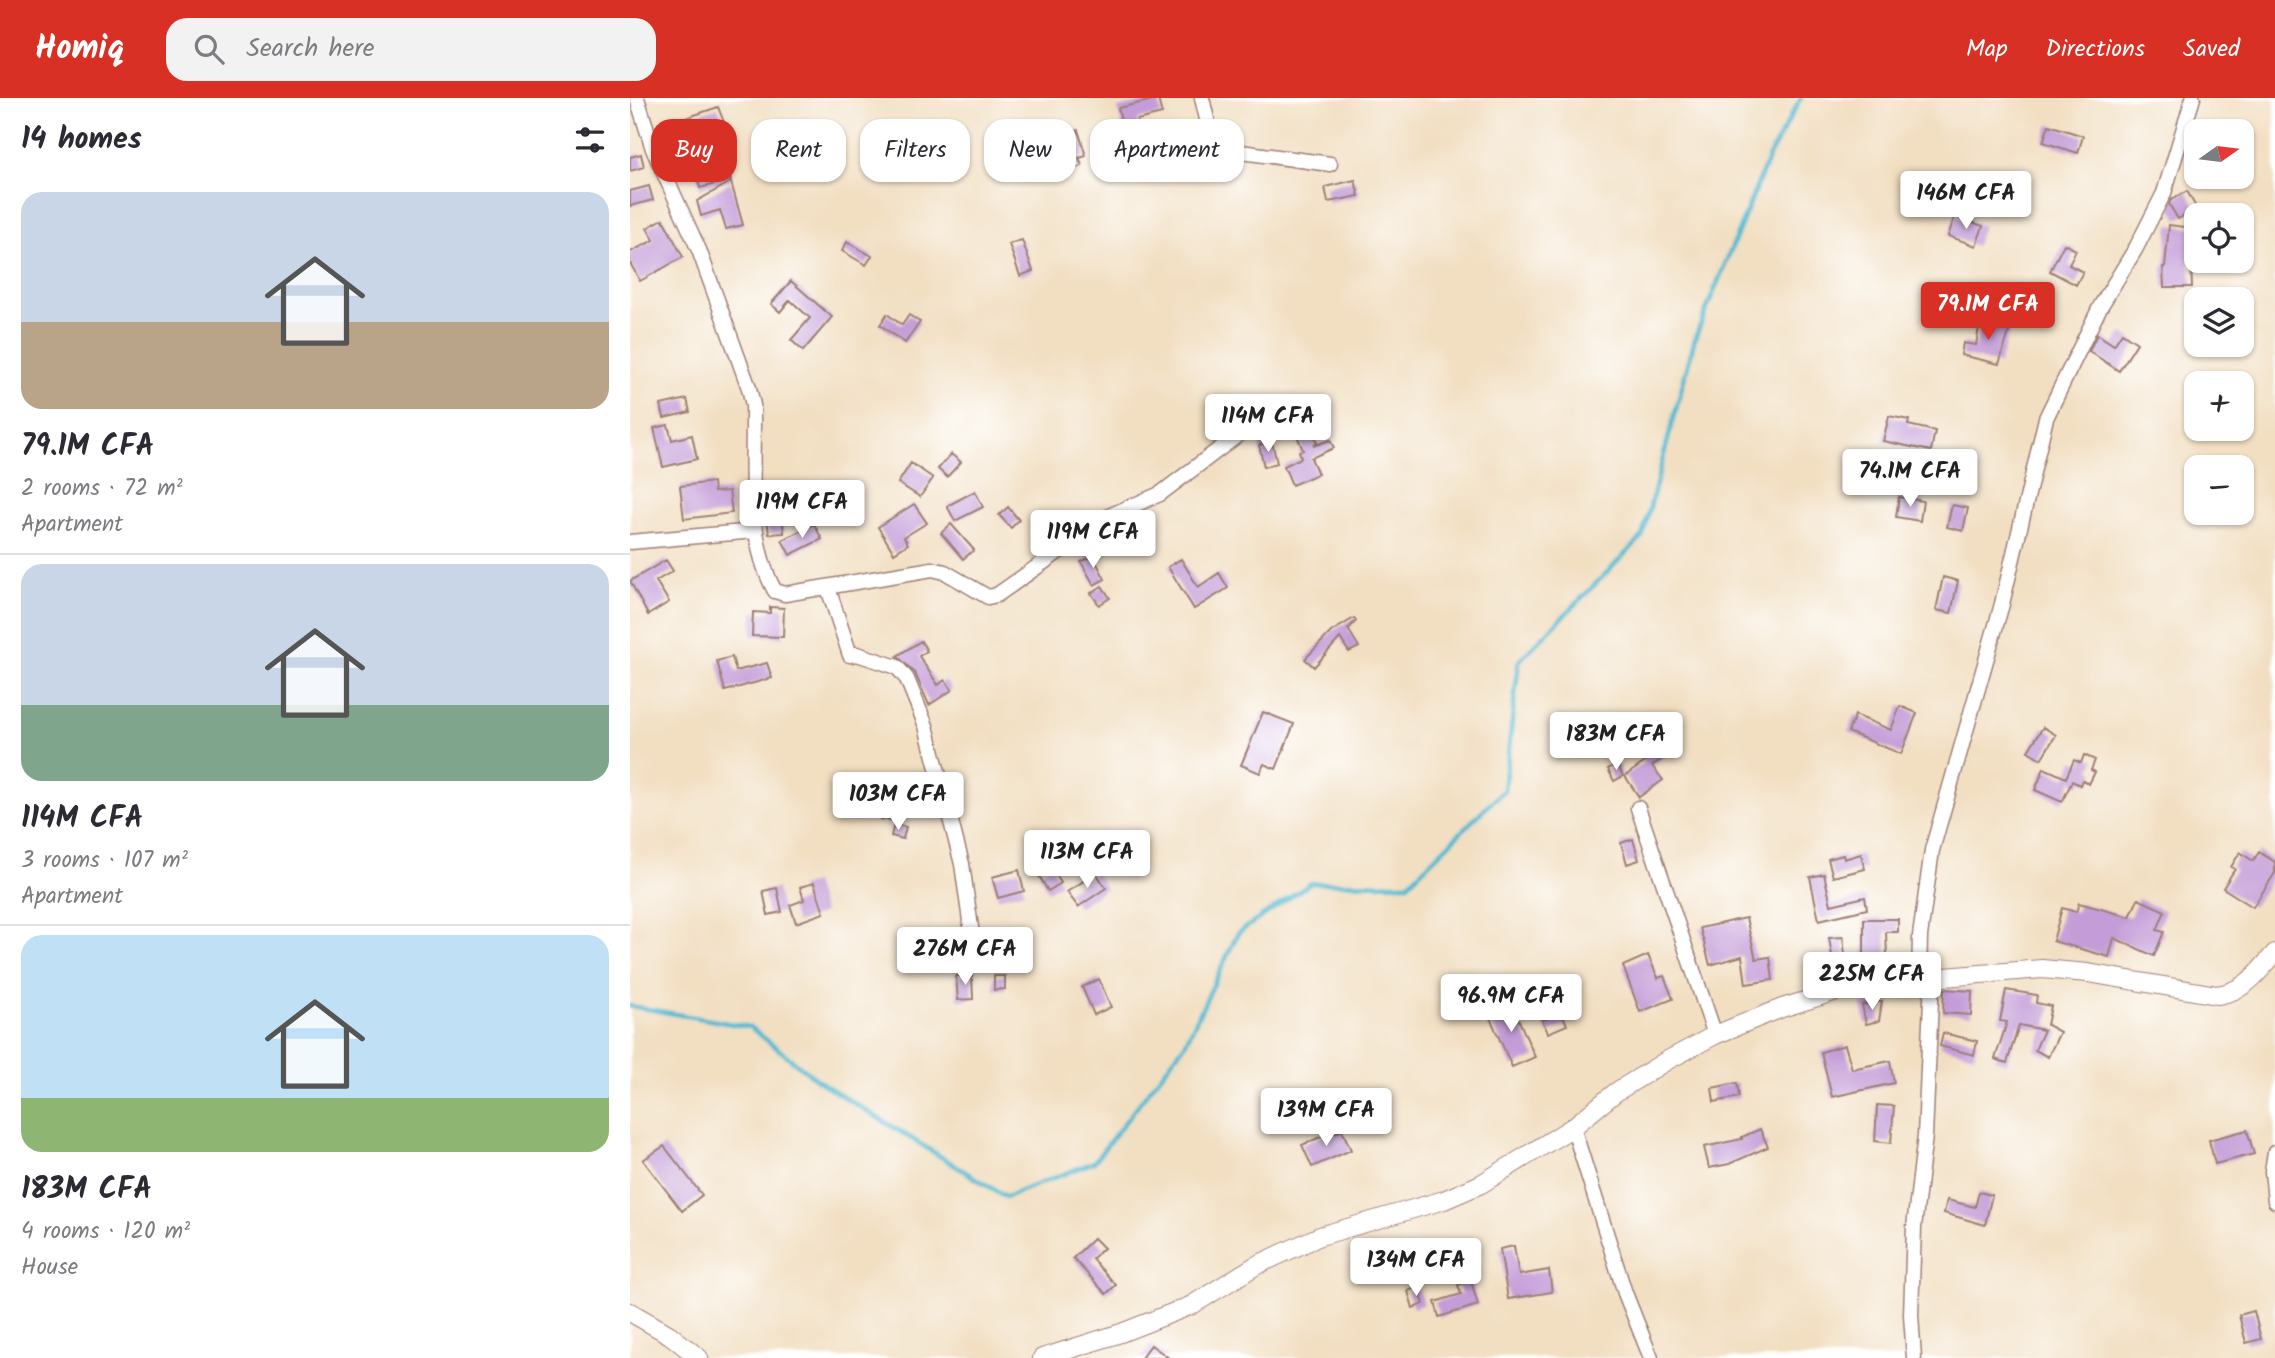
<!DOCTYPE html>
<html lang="en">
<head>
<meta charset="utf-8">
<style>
	:root { --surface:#fff; --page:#f2f2f3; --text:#2b2b33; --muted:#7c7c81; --line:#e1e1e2; --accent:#d93025 }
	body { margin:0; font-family:Kalam,sans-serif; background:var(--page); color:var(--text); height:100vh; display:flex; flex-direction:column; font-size:26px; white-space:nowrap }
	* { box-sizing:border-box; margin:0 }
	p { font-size:23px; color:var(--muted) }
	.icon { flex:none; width:38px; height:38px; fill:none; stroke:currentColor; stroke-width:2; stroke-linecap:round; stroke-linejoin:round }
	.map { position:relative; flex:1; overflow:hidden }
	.drawer { display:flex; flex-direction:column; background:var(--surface); width:630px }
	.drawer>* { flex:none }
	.top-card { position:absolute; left:21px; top:21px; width:665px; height:63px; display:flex; gap:14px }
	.needle { width:46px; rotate:76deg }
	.controls { position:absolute; left:1554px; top:21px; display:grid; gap:14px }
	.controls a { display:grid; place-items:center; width:70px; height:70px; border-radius:14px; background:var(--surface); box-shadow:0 2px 5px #0004; font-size:35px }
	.price { position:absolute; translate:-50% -60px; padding:0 16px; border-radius:7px; background:#fff; color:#222; font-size:23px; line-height:46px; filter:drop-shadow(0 2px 4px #0008) }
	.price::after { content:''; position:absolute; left:50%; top:42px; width:21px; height:16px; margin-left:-10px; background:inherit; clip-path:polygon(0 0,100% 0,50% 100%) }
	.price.current { background:var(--accent); color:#fff }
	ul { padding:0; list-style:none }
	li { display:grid; align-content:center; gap:14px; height:371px; padding:0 21px }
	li+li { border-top:2px solid var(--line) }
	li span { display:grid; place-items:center; height:217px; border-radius:21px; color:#555 }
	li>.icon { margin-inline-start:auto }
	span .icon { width:126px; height:126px; fill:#fffc; stroke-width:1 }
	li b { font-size:30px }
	h2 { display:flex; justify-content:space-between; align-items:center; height:84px; padding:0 21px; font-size:30px }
	.chip { padding:0 24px; border-radius:21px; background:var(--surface); box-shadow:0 2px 5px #0004; font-size:24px; line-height:63px }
	.chip.current { background:var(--accent); color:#fff }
	header { display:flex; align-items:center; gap:42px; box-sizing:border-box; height:98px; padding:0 35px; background:var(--accent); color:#fff }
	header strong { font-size:33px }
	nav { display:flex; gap:38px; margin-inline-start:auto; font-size:24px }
	.search { width:490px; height:63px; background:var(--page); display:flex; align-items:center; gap:18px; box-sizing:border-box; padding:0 24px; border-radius:21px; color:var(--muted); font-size:26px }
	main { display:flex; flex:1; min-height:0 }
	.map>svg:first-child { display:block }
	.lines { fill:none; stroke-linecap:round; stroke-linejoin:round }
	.stream { stroke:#53b9d1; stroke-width:4.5 }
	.building { fill:#c49dd8 }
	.minor-casing { stroke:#9e7f76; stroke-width:17 }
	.tertiary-casing { stroke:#9e7f76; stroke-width:20 }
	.minor { stroke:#fff; stroke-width:14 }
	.tertiary { stroke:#fff; stroke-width:18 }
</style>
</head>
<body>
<header>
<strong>Homiq</strong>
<div class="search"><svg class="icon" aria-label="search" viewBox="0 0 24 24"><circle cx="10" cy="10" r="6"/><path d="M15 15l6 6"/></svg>Search here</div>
<nav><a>Map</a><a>Directions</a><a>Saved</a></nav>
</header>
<main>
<section class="drawer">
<h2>14 homes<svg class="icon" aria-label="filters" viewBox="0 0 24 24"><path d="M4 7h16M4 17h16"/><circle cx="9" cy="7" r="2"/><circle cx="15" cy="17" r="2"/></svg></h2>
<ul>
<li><span style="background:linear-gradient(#c9d6e8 60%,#b9a48a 0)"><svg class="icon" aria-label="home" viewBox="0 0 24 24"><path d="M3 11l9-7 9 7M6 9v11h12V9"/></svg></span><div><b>79.1M CFA</b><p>2 rooms · 72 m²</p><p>Apartment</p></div></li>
<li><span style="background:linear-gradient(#c9d6e8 65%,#7fa58c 0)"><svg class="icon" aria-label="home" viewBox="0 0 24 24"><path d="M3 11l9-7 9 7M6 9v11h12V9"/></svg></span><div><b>114M CFA</b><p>3 rooms · 107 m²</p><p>Apartment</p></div></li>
<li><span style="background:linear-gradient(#bfe0f5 75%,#8fb573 0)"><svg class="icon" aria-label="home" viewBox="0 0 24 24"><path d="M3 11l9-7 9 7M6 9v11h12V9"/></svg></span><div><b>183M CFA</b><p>4 rooms · 120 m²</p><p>House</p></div></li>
</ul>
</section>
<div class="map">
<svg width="1645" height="1260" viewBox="0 0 1645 1260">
	<rect width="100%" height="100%" fill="#fff"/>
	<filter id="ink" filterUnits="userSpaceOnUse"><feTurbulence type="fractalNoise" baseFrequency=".0143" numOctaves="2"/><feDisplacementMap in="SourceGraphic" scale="14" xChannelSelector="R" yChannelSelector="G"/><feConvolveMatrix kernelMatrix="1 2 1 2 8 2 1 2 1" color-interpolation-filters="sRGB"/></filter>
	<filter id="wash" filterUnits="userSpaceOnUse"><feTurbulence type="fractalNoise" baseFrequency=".00686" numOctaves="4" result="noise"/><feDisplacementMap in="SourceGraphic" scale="28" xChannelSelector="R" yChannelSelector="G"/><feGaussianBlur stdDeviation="1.57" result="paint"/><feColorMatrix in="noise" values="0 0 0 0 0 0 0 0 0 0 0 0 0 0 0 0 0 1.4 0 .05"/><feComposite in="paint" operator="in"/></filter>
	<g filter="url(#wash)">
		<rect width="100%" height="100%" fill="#f2dfc2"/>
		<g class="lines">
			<!-- stream -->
			<path class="stream" d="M0,908L120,929L190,984L376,1099L464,1064L555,946L608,835L681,785L778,786L874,692L889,563L1012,439L1065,240L1139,58L1171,0"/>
		</g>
		<g id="blocks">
			<!-- building -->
			<path class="building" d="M528,1L532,16L507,22L510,36L495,40L488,10Z
				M88,9L101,42L88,48V46L57,54L47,23Z
				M1419,27L1453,38L1448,55L1413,44Z
				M448,32L456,58L449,60L452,68L419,79L416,72L408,74L398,42L413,38L422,67L443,60L436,36Z
				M11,56L14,69L0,73V59Z
				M96,67L101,82L70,90L66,75Z
				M725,82L729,98L698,104L695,89Z
				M101,84L113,127L96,131L90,112L71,118L67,103Z
				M19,88L23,102L0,108V93Z
				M1557,93L1567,111L1548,121L1539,106L1541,102Z
				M1325,118L1353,128L1346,148L1318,138Z
				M33,121L53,159L10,183L0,165V154L24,142L17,130Z
				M1539,127L1562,130L1559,169H1561L1562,189H1534L1533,169H1535Z
				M392,142L403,173L390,178L379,146Z
				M217,144L242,158L236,167L212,153Z
				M1434,146L1446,152L1439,167L1453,174L1446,187L1420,173Z
				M161,183L202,219L173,253L161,242L180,220L160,202L150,214L141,206Z
				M257,216L272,227L279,217L290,224L275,245L250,227Z
				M1351,218L1381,228L1369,266L1331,257L1333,245L1346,247Z
				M1492,235L1507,245L1489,273L1459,253L1467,236L1484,247Z
				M57,301L60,314L34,320L31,307Z
				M664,309L670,324L649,332L643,317Z
				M1259,318L1279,322L1278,327L1305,333L1301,353L1253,343Z
				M677,322L687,345L683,348L700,342L704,350L681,360L688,376L662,387L654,368L671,360L669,353L673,352L663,328Z
				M38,327L42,342L62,337L67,361L33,369L24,330Z
				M642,344L647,365L634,369L629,347Z
				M321,356L331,364L317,379L308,371Z
				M281,365L303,380L290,399L268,385Z
				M83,384L84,394L99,393L102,415L54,421L50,388Z
				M345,393L353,409L325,423L317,408Z
				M150,396L154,435L139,436L134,398Z
				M1269,399L1293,403L1290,423L1266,419Z
				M284,406L297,425L274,439L278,446L264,455L248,429Z
				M1322,407L1338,410L1333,433L1317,429Z
				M378,409L389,422L381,430L369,417Z
				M184,426L192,441L160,457L152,442Z
				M321,426L344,452L333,461L311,435Z
				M463,458L475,481L464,487L451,464Z
				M551,461L568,489L589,475L598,490L564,511L538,469Z
				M36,462L43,473L26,483L39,504L18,517L0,483Z
				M1313,479L1328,483L1321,515L1306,512Z
				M472,488L480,500L469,507L461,495Z
				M140,509L154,510L153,539L122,538L123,514L140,515Z
				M724,520L726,523L718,531L729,549L719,554L710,540L684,569L675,561L701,534Z
				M291,543L297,553L289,558L308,587L315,582L322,592L299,607L285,575L267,558Z
				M102,559L106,573L137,565L142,580L95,593L87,563Z
				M1270,608L1287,615L1271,656L1218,634L1225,617L1261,632Z
				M633,614L664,626L646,671L634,666L630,675L611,667Z
				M1413,629L1426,637L1411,661L1398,653Z
				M1018,632L1036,658L1022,668L1033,682L1009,699L995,678L1015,664L1001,644Z
				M1454,657L1465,662L1461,672L1465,674L1459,686L1452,682L1450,687L1442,683L1432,704L1405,692L1414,670L1436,680L1444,662L1451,665Z
				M987,666L993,678L984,683L978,671Z
				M253,694L274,696L271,723L250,721Z
				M264,726L276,729L273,741L261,738Z
				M1003,741L1009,762L997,766L991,745Z
				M1610,754L1623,763L1629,754L1645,764V775L1623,809L1593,790L1605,771L1601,769Z
				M1231,756L1235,771L1203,779L1198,761L1213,757L1214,761Z
				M421,768L431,785L418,793L408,776Z
				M389,772L394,793L368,800L362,779Z
				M466,775L476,790L448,809L437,794Z
				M1194,776L1201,807L1235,799L1237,811L1189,822L1180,779Z
				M184,785L194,815L166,825L160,807L174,802L170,789Z
				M147,790L152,814L138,817L133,793Z
				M1508,801L1535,813L1527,832L1534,834L1524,858L1484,840L1479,859L1423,843L1432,810L1446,814L1449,805L1500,819Z
				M1116,820L1126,861L1140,859L1143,882L1116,886L1112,858L1080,867L1070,830Z
				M1234,821H1268V834H1256L1257,858H1234Z
				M1213,839L1215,857L1202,858L1199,840Z
				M1018,857L1028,880L1034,878L1043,901L1010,914L993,868Z
				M342,877L343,901L328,902L326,878Z
				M364,878H375V891L364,892Z
				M469,881L481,909L464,917L452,889Z
				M920,886L937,927L918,935L912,922L921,919L909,890Z
				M1314,891L1342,893L1341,917L1313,915Z
				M1376,892L1407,897L1406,905L1421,908L1417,927L1430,934L1418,959L1405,952L1414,932L1389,927L1377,965L1365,961L1377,924L1370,923Z
				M880,902L905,959L882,969L857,913Z
				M1252,903L1249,923L1236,926L1232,907Z
				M1313,935L1347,943L1344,957L1310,948Z
				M1215,947L1222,971L1260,963L1264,985L1202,999L1191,954Z
				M1107,985L1109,999L1084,1004L1082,990Z
				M1247,1007L1264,1008L1261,1045L1245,1043Z
				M1130,1031L1138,1049L1099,1066L1079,1070L1074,1049L1112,1041V1039Z
				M712,1032L721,1052L682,1069L672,1047L704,1033L705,1035Z
				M1617,1032L1624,1056L1585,1066L1579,1042Z
				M34,1048L72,1097L52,1113L13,1062Z
				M1349,1094L1362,1097L1355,1127L1314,1115L1317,1102L1345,1109Z
				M464,1140L474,1150L462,1161L486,1187L476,1196L443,1160Z
				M884,1148L889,1177L919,1172L922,1194L878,1201L870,1151Z
				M841,1183L848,1207L809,1219L805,1204L831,1196L828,1187Z
				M788,1189L794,1206L783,1210L778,1193Z
				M1624,1213L1631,1241L1616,1245L1609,1217Z
				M521,1247L539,1260H511Z"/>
		</g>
	</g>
	<g filter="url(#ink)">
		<use href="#blocks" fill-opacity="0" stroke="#9e7f76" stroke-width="2"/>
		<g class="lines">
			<!-- minor casing -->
			<g class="minor-casing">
				<path id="minor" d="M7,0L23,51L69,152L119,290L123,307C124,365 115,441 145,493L155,496L302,471L315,474L358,499L367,497L481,417L530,396L621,327
					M572,0L582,43L589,51L700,66
					M0,444L125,433
					M198,490L220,557L227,556L267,569L277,581L296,628L332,766L346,865
					M1008,710L1085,937
					M1289,882L1290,838L1302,752L1372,506L1416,320L1470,209L1506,150L1534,95L1563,0
					M943,1029L995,1195L1021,1260
					M1645,1054L1642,1073L1645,1103
					M1284,1260L1281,1217L1284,1129L1295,1038L1302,880"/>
			</g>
			<!-- tertiary casing -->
			<g class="tertiary-casing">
				<path id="tertiary" d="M0,1214L40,1237L69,1260
					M412,1260L491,1235L562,1207L625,1168L690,1138L814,1102L851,1086L943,1029L986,994L1036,963L1085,937L1152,910L1210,892L1302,880L1412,871L1458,875L1587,897C1616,893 1627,875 1645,855"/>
			</g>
			<!-- minor -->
			<use href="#minor" class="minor"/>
			<!-- tertiary -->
			<use href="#tertiary" class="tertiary"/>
		</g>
	</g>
</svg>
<div class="controls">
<a><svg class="needle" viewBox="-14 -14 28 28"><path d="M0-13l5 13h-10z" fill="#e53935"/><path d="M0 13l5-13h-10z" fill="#7c7c81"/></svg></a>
<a><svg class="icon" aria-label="locate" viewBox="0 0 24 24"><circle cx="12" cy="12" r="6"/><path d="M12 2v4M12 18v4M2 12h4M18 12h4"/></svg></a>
<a><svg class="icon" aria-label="layers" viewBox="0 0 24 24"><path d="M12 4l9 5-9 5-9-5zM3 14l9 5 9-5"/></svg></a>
<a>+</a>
<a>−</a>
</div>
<b class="price" style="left:1336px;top:133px">146M CFA</b>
<b class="price current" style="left:1358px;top:244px">79.1M CFA</b>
<b class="price" style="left:638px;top:356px">114M CFA</b>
<b class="price" style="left:1280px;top:411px">74.1M CFA</b>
<b class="price" style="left:172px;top:442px">119M CFA</b>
<b class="price" style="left:463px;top:472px">119M CFA</b>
<b class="price" style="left:986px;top:674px">183M CFA</b>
<b class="price" style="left:268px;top:734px">103M CFA</b>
<b class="price" style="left:457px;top:792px">113M CFA</b>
<b class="price" style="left:335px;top:889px">276M CFA</b>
<b class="price" style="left:1242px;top:914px">225M CFA</b>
<b class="price" style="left:881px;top:936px">96.9M CFA</b>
<b class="price" style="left:696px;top:1050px">139M CFA</b>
<b class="price" style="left:786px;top:1200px">134M CFA</b>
<div class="top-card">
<a class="chip current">Buy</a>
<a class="chip">Rent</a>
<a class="chip">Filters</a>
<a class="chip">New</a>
<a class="chip">Apartment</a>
</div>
</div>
</main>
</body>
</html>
